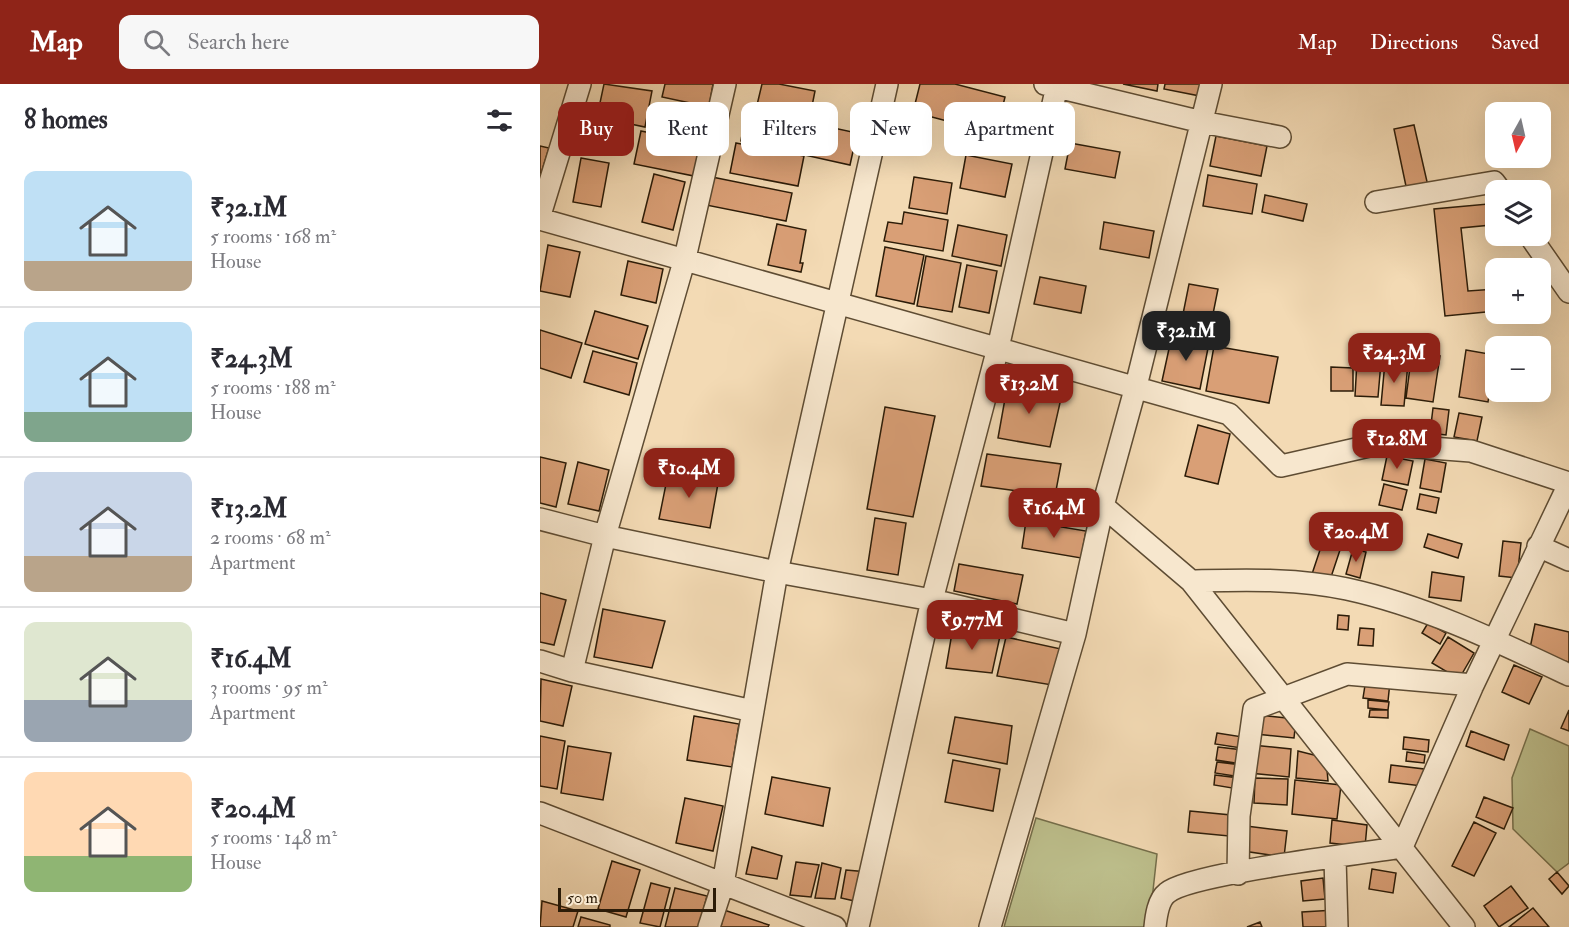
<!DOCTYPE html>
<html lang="en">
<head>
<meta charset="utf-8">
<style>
	:root { --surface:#fff; --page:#f7f7f7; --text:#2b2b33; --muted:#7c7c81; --line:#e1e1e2; --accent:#8f2418 }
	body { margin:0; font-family:"IM FELL Double Pica",serif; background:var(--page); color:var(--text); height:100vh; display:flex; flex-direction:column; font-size:22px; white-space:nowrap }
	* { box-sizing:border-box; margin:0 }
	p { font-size:20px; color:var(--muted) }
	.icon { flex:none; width:33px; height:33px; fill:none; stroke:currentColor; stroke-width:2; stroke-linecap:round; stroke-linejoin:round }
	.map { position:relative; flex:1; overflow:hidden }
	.drawer { display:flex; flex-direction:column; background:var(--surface); width:540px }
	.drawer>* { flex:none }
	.hud { position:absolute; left:18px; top:18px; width:570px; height:54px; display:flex; gap:12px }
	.needle { width:39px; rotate:188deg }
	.fabs { position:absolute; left:945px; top:18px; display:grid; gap:12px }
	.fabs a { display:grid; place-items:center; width:66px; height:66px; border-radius:12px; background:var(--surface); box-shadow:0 6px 24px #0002; font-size:30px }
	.scale { position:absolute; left:18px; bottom:15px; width:158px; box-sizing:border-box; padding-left:6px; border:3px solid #2c1c08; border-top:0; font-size:16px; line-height:21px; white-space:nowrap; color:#2c1c08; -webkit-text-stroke:4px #f7e7ce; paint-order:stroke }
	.price { position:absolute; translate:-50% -51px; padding:0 14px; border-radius:12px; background:var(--accent); color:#fff; font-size:20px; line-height:39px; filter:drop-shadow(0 2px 3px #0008) }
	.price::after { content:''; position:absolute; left:50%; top:36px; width:18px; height:14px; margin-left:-9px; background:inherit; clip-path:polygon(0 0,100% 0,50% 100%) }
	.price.current { background:#222; color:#fff }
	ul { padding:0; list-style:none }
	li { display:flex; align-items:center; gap:18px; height:150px; padding:0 24px }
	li+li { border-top:2px solid var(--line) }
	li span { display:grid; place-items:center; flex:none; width:168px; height:120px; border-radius:12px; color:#555 }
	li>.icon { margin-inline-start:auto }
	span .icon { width:72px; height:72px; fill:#fffc; stroke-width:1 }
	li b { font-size:26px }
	h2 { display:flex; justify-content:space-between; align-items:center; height:72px; padding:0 24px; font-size:26px }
	.pill { padding:0 21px; border-radius:12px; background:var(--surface); box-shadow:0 6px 24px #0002; font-size:21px; line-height:54px }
	.pill.current { background:var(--accent); color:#fff }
	header { display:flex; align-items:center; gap:36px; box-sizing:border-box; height:84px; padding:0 30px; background:var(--accent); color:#fff }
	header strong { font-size:28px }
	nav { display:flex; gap:33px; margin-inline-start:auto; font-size:21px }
	.search { width:420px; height:54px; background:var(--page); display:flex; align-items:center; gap:15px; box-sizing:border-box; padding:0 21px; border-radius:12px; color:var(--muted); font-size:22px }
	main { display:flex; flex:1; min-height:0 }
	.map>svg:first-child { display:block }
	.green { fill:#bdbf8c; stroke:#746e4a; stroke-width:1.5 }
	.building { fill:#d99f76; stroke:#2c1c08; stroke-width:1.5 }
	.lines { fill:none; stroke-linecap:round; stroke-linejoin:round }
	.minor-casing { stroke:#5e4c33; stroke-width:24 }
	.minor { stroke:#f7e7ce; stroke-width:21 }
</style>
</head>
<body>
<header>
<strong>Map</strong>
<div class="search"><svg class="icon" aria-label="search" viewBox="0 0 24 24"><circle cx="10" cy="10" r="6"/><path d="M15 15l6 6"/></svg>Search here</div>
<nav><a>Map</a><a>Directions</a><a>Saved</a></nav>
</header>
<main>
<section class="drawer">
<h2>8 homes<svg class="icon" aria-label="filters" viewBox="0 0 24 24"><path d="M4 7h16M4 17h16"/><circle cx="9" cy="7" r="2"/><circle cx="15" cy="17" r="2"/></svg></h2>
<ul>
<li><span style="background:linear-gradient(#bfe0f5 75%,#b9a48a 0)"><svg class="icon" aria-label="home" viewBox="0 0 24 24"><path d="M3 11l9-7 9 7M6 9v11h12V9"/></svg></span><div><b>₹32.1M</b><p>5 rooms · 168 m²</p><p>House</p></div></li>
<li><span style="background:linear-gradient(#bfe0f5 75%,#7fa58c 0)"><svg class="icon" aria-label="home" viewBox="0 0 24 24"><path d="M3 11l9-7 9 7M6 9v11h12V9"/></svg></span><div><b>₹24.3M</b><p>5 rooms · 188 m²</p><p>House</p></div></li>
<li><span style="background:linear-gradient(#c9d6e8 70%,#b9a48a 0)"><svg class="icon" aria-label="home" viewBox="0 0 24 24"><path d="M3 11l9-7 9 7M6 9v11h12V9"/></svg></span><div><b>₹13.2M</b><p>2 rooms · 68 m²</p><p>Apartment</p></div></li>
<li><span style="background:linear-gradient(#dfe7d0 65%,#9aa5b1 0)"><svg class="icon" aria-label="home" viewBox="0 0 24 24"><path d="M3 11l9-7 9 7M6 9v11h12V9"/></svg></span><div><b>₹16.4M</b><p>3 rooms · 95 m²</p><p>Apartment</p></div></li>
<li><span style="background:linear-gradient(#ffd9b3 70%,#8fb573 0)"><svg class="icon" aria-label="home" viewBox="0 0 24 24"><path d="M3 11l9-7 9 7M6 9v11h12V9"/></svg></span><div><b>₹20.4M</b><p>5 rooms · 148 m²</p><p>House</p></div></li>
</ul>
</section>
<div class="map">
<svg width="1029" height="843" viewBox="0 0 1029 843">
	<rect width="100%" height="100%" fill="#f3dab4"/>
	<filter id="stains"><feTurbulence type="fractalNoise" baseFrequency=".00333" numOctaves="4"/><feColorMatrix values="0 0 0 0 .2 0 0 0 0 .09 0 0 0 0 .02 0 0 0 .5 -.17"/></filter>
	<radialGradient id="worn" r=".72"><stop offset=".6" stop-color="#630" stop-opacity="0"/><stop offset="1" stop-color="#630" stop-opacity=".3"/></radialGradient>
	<!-- green -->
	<path class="green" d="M990,645L1029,662V779L1017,788L973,745L972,694Z
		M496,734L617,770L609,843H464Z"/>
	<!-- building -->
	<path class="building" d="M64,0L112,7L105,43L57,33Z
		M125,0H173L169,23L122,13Z
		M222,0H239L275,7L270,32L217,21Z
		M380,0H415L465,13L456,50L373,28Z
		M583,0H618L617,7Z
		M625,0H662L660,12L624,5Z
		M206,25L258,34L252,66L201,57Z
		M266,38L317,49L310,81L260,70Z
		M874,41L888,102L867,107L854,45Z
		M101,47L161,59L154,92L94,80Z
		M676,52L727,62L721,92L670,82Z
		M196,59L264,72L258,102L190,89Z
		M530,59L580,68L575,94L525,85Z
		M0,62L9,64L0,93Z
		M426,71L472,80L465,113L420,104Z
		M41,74L69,79L61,123L33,118Z
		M114,90L145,98L133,146L102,138Z
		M668,91L717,100L712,130L663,122Z
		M167,92L252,109L246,137L161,120Z
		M374,93L412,99L407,130L369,124Z
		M725,111L767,120L763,137L722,128Z
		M948,120L951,141L921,144L928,207L956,205V227L905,232L894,125Z
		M364,128L408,136L403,167L344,157L348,138L362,140Z
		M564,138L614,147L609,174L560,165Z
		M237,140L266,146L260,179H263L261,188L228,181Z
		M418,141L467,151L461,182L412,172Z
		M8,161L40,168L30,213L0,207Z
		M345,163L384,171L374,220L336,212Z
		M386,172L421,179L412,228L377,222Z
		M88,177L123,185L116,219L81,211Z
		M427,181L457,187L449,229L419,223Z
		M500,193L546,202L541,229L494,220Z
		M649,200L678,205L672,235L643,230Z
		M55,227L108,242L98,275L45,260Z
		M0,246L42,259L31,294L0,284Z
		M632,251L669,259L660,305L622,297Z
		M674,262L738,273L729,319L666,307Z
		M926,266L955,271L948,318L919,313Z
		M53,267L97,279L89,311L44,298Z
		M872,268L900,272L893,318L866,314Z
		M817,277L841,278L838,313L815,312Z
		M845,278L868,279L864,322L841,321Z
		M791,283L813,284V307H791Z
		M468,298L522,310L510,363L458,354Z
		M345,323L395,332L373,433L327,425Z
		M893,324L909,326L906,351L890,349Z
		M919,329L942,333L937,357L914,353Z
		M658,341L690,350L678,400L645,392Z
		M447,370L521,380L515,412L441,402Z
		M847,372L873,377L868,401L842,396Z
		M0,373L26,379L16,423L0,419Z
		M885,375L906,379L901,408L880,404Z
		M38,378L69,386L59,427L28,420Z
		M129,385L179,394L170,444L119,435Z
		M844,400L867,406L862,426L839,421Z
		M880,410L899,414L896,429L877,425Z
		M335,434L366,439L358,491L327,486Z
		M486,437L546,447L541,474L482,464Z
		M888,450L922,460L918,474L884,463Z
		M783,457L801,463L789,499L771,493Z
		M963,457L981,459L977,494L959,492Z
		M813,465L826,468L820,494L806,490Z
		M419,480L483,491L477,520L414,507Z
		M892,488L924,493L921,517L889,513Z
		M0,509L26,516L14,561L0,558Z
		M63,525L125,537L112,584L54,573Z
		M798,531L809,532L808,546L797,545Z
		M888,539L906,549L900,560L882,549Z
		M995,540L1029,548V578L989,569Z
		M413,543L460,552L452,589L406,584Z
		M820,544L834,545L833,562L818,561Z
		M466,553L521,565L512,601L457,592Z
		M908,553L934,569L919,595L892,579Z
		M974,581L1002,593L989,620L962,608Z
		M1,595L32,602L23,642L0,637Z
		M826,595L850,598L848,617L823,614Z
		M828,616L849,618L848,626L828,624Z
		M830,626H848V634L829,633Z
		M1029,626V647L1021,644Z
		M718,631L756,635L754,654L716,650Z
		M154,632L199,640L192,683L147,676Z
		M415,633L472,642L467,680L408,669Z
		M931,647L969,661L964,676L926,662Z
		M677,649L703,653L701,664L675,660Z
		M0,652L25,657L17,705L0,702Z
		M864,653L889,656L888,668L863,665Z
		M712,661L751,665L749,693L709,689Z
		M28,662L71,669L63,716L21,709Z
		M678,663L703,666L702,680L676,676Z
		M758,667L786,674L788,697L756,694Z
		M867,668L885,671L884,679L866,677Z
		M413,676L460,685L453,727L405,718Z
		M677,678L702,681L701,693L675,689Z
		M851,681L884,685L882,702L849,698Z
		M675,691L699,694L698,705L674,701Z
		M232,693L290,704L283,742L225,730Z
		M715,694L748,695L747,721L714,719Z
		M755,696L801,701L797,735L752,730Z
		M944,713L973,724L964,745L936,733Z
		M145,714L183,722L173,767L136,759Z
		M650,727L691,731L689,752L648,748Z
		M792,736L827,741L825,763L790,759Z
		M934,738L956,749L934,792L912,782Z
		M706,742L747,747L744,773L703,767Z
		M212,763L242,772L237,795L206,790Z
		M72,777L100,786L86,833L58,825Z
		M256,778L279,781L271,813L250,811Z
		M282,779L301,784L295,815L275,814Z
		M832,785L856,789L853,809L829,805Z
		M306,786L328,788L319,818L301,814Z
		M1017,788L1029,802L1022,810L1009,795Z
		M783,794L785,815L763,817L761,797Z
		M111,799L130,804L120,843L100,839Z
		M971,802L988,824L959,843L944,822Z
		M135,804L167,812L159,843H125Z
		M2,817L38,827L33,843H0Z
		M993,824L1009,843H969Z
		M184,826L229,841L228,843H181Z
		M795,826L796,843H763L762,828Z
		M41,833L70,841V843H38Z
		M720,838L722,843H707Z"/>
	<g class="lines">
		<!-- minor casing -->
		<g class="minor-casing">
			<path id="minor" d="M505,0L662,38L740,53
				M836,118L954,98L960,106
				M0,131L40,0
				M0,135L689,330L741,382L838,360L931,367L1029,399
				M990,152L1029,208
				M563,422L651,497L924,843
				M0,435L65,452L237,488L392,516L535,550
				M998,462L1029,476
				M651,497C703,496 756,494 807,505C885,522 957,557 1029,591
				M0,577L32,587L213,627
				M32,587L65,452L145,174L185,0
				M0,729L295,843
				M795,774L797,843
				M698,790L699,732L714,625L807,590L933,601
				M169,843L183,800L237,488L347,0
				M318,843L392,516L458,264L517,2
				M450,843L535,550L563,422L596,302L671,0
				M615,843C616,833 618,816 627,809C650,789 822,770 862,763L933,601L1029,400"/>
		</g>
		<!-- minor -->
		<use href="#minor" class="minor"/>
	</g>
	<rect width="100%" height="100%" filter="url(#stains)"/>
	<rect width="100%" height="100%" fill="url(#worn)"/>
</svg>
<div class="fabs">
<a><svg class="needle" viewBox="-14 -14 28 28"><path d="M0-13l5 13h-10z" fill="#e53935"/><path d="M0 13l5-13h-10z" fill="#7c7c81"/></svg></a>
<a><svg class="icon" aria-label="layers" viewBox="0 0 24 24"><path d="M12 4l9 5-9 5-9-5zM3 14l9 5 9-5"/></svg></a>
<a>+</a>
<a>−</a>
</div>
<div class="scale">50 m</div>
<b class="price current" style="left:646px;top:278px">₹32.1M</b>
<b class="price" style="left:854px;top:300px">₹24.3M</b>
<b class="price" style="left:489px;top:331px">₹13.2M</b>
<b class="price" style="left:857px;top:386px">₹12.8M</b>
<b class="price" style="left:149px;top:415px">₹10.4M</b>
<b class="price" style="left:514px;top:455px">₹16.4M</b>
<b class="price" style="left:816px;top:479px">₹20.4M</b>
<b class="price" style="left:432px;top:567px">₹9.77M</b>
<div class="hud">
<a class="pill current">Buy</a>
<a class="pill">Rent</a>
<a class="pill">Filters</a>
<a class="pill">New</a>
<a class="pill">Apartment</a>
</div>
</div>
</main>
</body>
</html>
